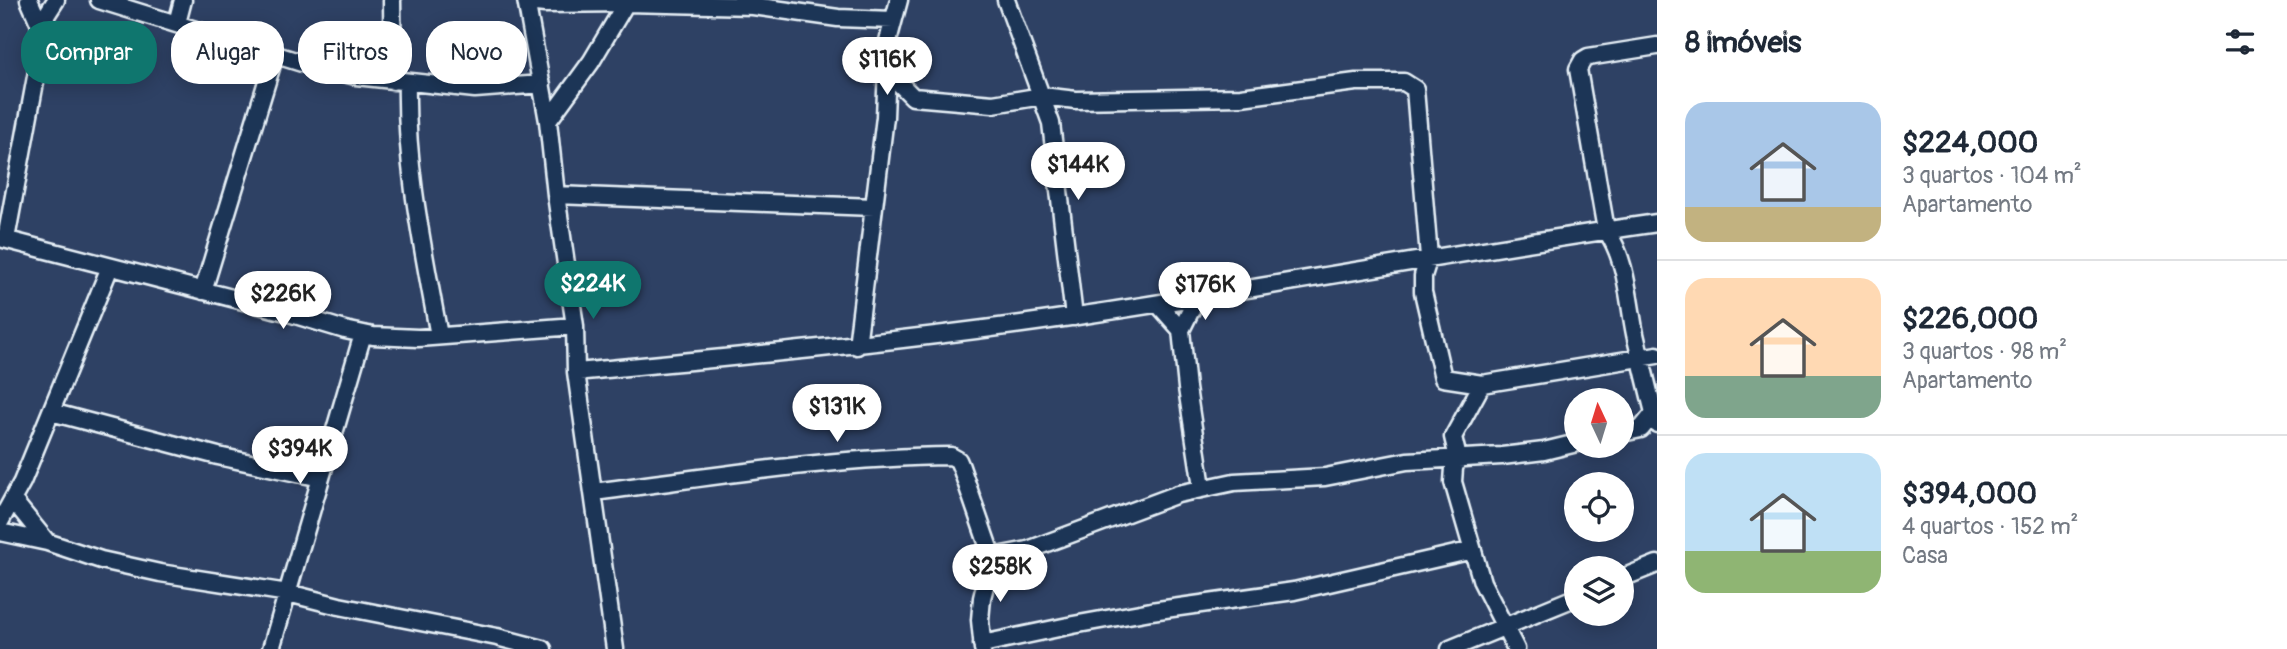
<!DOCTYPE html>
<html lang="pt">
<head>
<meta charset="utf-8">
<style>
	:root { --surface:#fff; --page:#f2f2f3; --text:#1f2937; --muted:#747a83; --line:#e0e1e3; --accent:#0f766e }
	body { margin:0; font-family:Pangolin,sans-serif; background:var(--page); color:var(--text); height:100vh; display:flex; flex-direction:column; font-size:26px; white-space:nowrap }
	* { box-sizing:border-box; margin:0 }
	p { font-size:23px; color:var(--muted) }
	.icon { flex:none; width:38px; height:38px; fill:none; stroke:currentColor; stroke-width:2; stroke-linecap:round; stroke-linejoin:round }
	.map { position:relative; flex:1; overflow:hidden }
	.panel { display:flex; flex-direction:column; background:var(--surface); width:630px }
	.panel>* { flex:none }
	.top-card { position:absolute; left:21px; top:21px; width:665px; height:63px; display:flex; gap:14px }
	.needle { width:46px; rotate:356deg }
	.tools { position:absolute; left:1564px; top:388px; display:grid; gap:14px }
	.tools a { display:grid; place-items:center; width:70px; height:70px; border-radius:50%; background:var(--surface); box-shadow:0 4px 18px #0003; font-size:35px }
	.price { position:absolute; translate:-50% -60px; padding:0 16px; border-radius:24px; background:#fff; color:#222; font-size:23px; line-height:46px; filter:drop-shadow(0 2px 4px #0008) }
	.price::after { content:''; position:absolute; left:50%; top:42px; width:21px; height:16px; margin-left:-10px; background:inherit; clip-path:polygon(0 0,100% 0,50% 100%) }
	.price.on { background:var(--accent); color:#fff }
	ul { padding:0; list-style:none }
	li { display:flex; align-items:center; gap:21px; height:175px; padding:0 28px }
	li+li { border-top:2px solid var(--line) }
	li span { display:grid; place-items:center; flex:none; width:196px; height:140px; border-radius:21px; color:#555 }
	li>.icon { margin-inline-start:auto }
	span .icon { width:84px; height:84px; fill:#fffc; stroke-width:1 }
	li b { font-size:30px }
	h2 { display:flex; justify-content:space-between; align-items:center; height:84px; padding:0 28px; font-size:30px }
	.chip { padding:0 24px; border-radius:28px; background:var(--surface); box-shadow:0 4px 18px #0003; font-size:24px; line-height:63px }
	.chip.on { background:var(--accent); color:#fff }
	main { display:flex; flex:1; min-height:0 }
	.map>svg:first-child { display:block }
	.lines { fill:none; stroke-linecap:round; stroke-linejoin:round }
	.minor-casing { stroke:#e8f1f8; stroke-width:21 }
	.minor { stroke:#1d3557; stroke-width:16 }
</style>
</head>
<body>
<main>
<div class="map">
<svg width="1657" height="649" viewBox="0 0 1657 649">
	<rect width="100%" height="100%" fill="#2e4164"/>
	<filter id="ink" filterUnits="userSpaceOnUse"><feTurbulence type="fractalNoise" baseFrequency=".0143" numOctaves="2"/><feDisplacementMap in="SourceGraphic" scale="14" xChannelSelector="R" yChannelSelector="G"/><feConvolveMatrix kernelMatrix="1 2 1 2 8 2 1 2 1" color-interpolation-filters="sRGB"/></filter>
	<g filter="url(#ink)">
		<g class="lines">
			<!-- minor casing -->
			<g class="minor-casing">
				<path id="minor" d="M29,0L40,25
					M99,0L302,63L356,76L475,89L542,84
					M392,0L393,81
					M526,0L548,121L556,195L575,326L576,372L615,649
					M1006,0L1051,123L1074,317
					M527,2L545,4L626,3L753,6L838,18L893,20
					M177,23L183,0
					M1657,46L1588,57L1583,60L1578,69L1606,230C1627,260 1628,299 1635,334C1642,364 1649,394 1657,424
					M887,71L913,97L993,104L1042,96L1076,100L1241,97L1356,82H1404L1415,89L1429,257L1423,276V292L1443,378L1482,384L1453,437L1458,458L1454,468L1453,482L1482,582L1516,649
					M407,82C405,167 424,253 439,336
					M548,121L591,62L626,3
					M556,195L874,207
					M0,238L282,311L345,330L373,336L418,338L575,326
					M6,239L38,66L40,25L56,0
					M203,291L275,55
					M1197,298L1181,330L1187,388L1202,487
					M1158,304L1181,330
					M857,346L885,117L888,41L899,0
					M576,372C743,356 911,341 1077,316C1271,287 1463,251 1657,223
					M1482,384L1657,355
					M51,412L218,456L321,478
					M1622,433L1641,429L1654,413
					M593,492C712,477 831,457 951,456L958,460L961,467L992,557L982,598L980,620L983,649
					M13,500L47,542
					M0,522L22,482L110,267
					M0,532L47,542L101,560L160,573L288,593L339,606L497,637L543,649
					M992,557L1028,550L1178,494L1234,482L1325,477L1407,461L1502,456L1544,451L1577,443
					M1622,578L1657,564
					M982,644L1073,625L1151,611L1294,591L1473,550
					M271,649L363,334
					M1450,649L1577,597"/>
			</g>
			<!-- minor -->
			<use href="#minor" class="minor"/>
		</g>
	</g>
</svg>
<div class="tools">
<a><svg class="needle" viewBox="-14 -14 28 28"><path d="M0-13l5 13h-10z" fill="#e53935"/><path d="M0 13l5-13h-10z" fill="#747a83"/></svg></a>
<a><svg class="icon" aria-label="locate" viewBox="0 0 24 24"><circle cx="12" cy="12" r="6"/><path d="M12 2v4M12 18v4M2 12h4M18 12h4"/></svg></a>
<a><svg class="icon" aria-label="layers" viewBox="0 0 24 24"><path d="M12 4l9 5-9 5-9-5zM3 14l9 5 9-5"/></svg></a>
</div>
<b class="price" style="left:887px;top:97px">$116K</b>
<b class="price" style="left:1078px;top:202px">$144K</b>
<b class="price on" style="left:593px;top:321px">$224K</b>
<b class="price" style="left:1205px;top:322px">$176K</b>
<b class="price" style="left:283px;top:331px">$226K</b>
<b class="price" style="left:837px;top:444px">$131K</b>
<b class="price" style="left:300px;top:486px">$394K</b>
<b class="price" style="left:1000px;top:604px">$258K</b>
<div class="top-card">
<a class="chip on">Comprar</a>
<a class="chip">Alugar</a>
<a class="chip">Filtros</a>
<a class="chip">Novo</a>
</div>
</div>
<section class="panel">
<h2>8 imóveis<svg class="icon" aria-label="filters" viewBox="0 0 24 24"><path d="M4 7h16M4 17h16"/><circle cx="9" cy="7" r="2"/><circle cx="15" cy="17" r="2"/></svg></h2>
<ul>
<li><span style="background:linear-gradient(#a9c7e8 75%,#c2b280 0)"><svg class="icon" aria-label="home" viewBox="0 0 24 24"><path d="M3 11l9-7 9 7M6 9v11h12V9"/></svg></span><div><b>$224,000</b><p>3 quartos · 104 m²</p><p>Apartamento</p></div></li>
<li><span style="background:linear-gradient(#ffd9b3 70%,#7fa58c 0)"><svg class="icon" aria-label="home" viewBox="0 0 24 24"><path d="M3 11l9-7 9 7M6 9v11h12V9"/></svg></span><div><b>$226,000</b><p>3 quartos · 98 m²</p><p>Apartamento</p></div></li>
<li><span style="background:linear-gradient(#bfe0f5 70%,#8fb573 0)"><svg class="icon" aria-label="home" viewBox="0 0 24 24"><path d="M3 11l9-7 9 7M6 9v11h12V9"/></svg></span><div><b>$394,000</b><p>4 quartos · 152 m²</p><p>Casa</p></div></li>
</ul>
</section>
</main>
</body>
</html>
